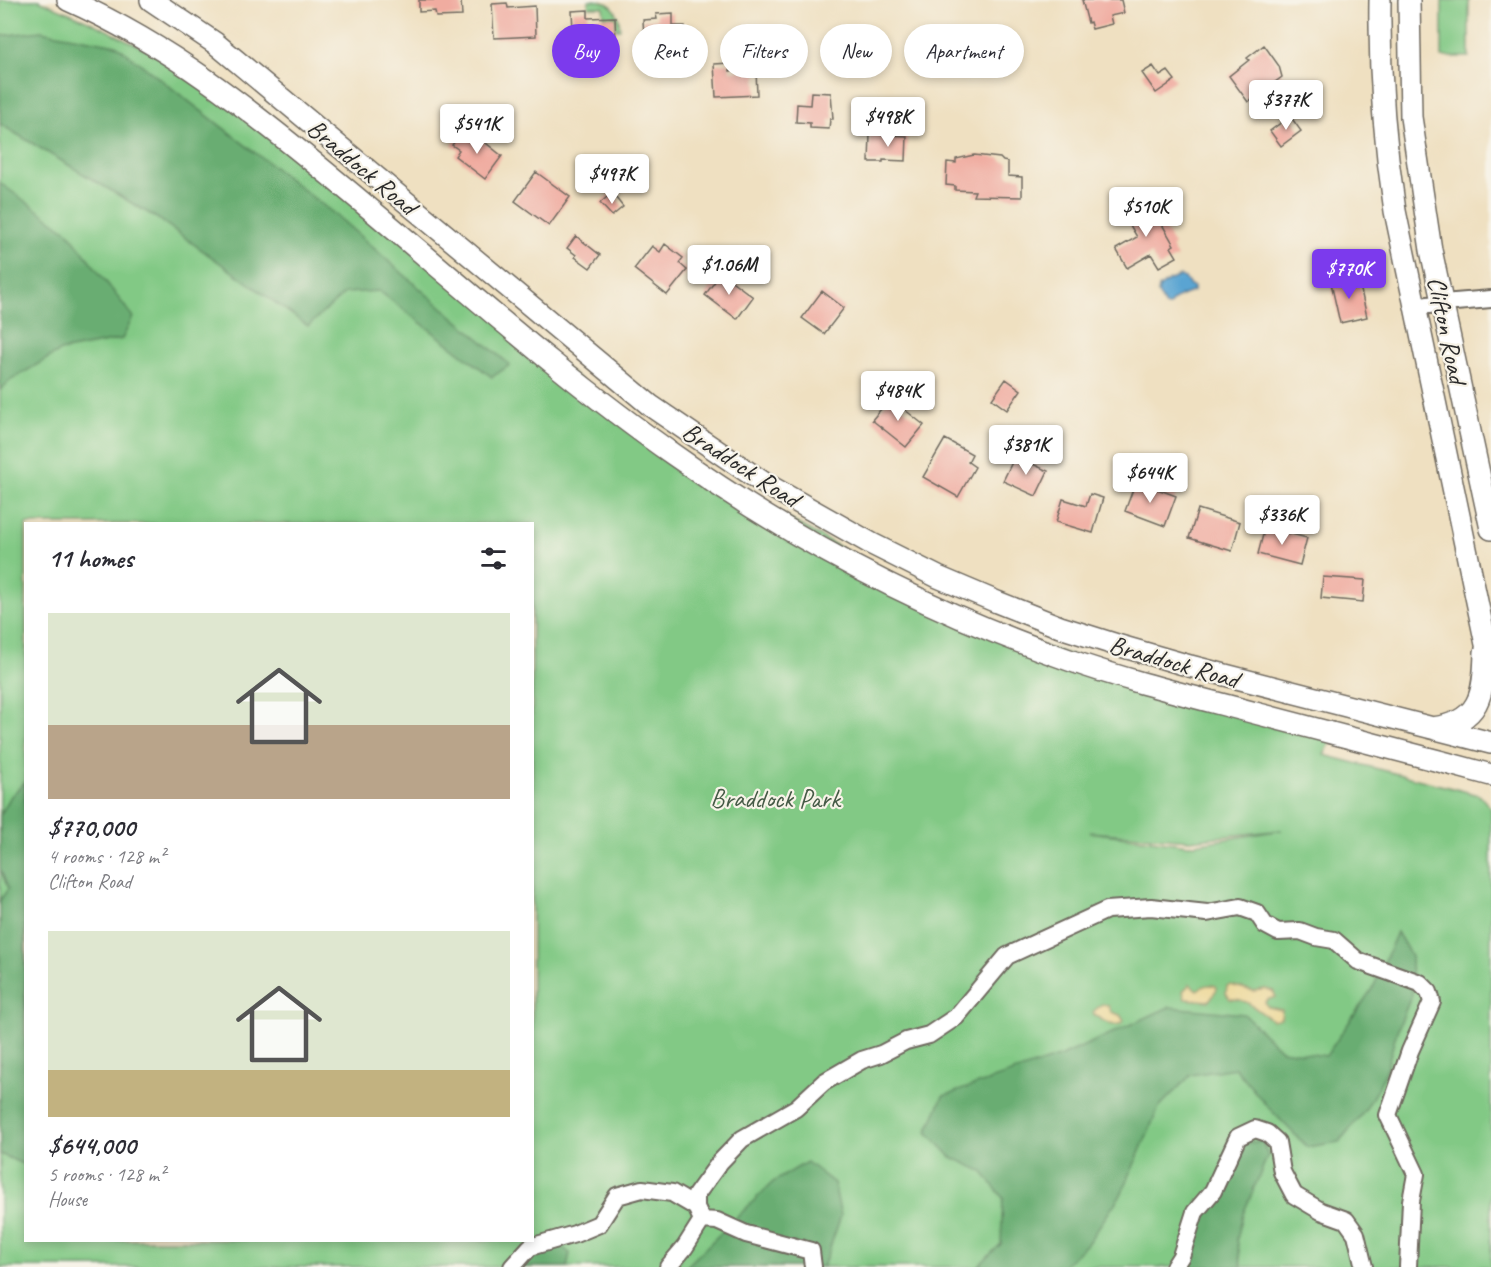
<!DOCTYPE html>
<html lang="en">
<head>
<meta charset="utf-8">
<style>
	:root { --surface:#fff; --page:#f7f7f7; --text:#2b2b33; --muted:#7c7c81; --accent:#7c3aed }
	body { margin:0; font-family:Caveat,sans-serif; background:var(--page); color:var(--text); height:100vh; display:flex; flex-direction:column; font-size:22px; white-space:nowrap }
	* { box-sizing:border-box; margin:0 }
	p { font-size:20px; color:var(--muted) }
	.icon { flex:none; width:33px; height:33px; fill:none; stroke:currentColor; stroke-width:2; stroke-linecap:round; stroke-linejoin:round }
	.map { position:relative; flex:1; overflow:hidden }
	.details { position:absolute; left:24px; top:522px; width:510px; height:720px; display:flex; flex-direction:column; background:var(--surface); border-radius:0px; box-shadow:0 3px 9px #0003 }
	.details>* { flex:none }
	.hud { position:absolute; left:552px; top:24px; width:570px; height:54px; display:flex; gap:12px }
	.price { position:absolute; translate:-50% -51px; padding:0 14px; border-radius:6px; background:#fff; color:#222; font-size:20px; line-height:39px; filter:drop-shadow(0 2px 3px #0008) }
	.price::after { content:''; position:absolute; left:50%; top:36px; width:18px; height:14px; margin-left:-9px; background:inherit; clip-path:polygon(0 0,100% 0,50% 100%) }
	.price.selected { background:var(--accent); color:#fff }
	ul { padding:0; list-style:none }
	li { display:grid; align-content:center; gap:12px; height:318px; padding:0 24px }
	li span { display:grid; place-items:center; height:186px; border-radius:0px; color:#555 }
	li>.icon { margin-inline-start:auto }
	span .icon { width:108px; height:108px; fill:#fffc; stroke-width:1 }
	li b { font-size:26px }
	h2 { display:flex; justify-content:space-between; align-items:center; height:72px; padding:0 24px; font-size:26px }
	.tag { padding:0 21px; border-radius:27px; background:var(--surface); box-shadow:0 3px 9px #0003; font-size:21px; line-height:54px }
	.tag.selected { background:var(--accent); color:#fff }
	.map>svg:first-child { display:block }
	.green { fill:#82c985; stroke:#567a58; stroke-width:1.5; fill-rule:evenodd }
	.forest { fill:#69ad72; stroke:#4a6c4e; stroke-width:1.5 }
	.sand { fill:#eeda9e; stroke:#8c8264; stroke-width:1.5 }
	.water { fill:#5aa4d2; stroke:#42687e; stroke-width:1.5 }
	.building { fill:#f0aca0 }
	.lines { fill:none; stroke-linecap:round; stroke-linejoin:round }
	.minor-casing { stroke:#706a60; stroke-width:20 }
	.major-casing { stroke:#706a60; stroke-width:24 }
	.minor { stroke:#fff; stroke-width:16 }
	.major { stroke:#fff; stroke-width:21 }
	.labels { text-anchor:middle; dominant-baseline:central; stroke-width:4.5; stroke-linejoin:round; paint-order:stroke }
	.street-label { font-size:26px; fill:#2b2b2b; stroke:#f7f3e8 }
	.park-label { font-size:26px; fill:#455a46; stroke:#f7f3e8 }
</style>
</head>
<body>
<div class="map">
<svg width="1491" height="1267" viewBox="0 0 1491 1267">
	<rect width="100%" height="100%" fill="#f7f3e8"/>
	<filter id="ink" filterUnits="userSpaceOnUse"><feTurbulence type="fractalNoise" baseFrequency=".0167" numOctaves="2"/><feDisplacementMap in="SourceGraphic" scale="12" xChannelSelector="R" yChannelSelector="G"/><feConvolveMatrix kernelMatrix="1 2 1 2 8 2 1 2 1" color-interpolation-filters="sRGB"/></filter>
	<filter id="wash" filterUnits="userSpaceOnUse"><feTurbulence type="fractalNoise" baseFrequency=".008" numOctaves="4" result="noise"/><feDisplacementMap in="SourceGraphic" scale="24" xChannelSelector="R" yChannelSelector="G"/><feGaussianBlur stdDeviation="1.35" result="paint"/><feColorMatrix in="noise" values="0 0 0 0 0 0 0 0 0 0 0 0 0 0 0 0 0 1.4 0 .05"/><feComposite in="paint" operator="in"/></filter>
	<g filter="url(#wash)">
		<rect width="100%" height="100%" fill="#efe0c1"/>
		<!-- green -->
		<path class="green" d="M0,0H39L86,20L209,80L675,456L992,631L1336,733L1324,755L1479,795L1491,808V1267H0ZM26,524H532V1240H26ZM1282,830L1189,845L1089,832L1190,840Z
			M589,0C610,0 619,8 620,29H615V17H604L603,7H588Z
			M1442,0H1469V57H1442Z"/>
		<!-- forest -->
		<path class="forest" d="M41,31L116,45L337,216L425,293L510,365L492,377L379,291L345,293L308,326L160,220L0,124V36Z
			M0,183L68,232L133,317L122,339L60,351L11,380L0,390Z
			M25,782V1165L0,1154V900L8,889L0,868V816L11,796Z
			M1397,932L1411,956L1412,994L1397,1031L1385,1074L1366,1109L1339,1142L1307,1147L1266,1105L1235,1068L1191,1075L1159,1107L1122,1193L1087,1244L1062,1267H977L1001,1244L1003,1198L982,1171L951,1157L927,1132L943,1096L1064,1055L1169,1007L1244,1014L1281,1050L1326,1056L1374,986Z
			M1262,1141L1268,1155L1243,1214L1237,1239L1242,1267H1183L1228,1166L1245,1143Z
			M807,1162L834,1183L841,1216L823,1267H686L773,1182Z
			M557,1244L570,1253L567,1267H522C531,1253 541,1248 557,1244Z"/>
		<!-- sand -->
		<path class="sand" d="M1190,984L1197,990C1204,985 1208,984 1216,986L1217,989L1209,1001L1185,999L1183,991Z
			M1230,985L1254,991L1265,989L1273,991L1276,997L1266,1000L1265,1003L1268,1007L1282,1010L1281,1018L1273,1020C1256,1011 1249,998 1230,999L1226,993L1227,986Z
			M1102,1004L1109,1006L1111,1012L1120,1015L1124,1021C1114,1030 1104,1021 1094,1015L1093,1012Z"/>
		<!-- water -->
		<path class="water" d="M1180,276L1185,278L1190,286L1194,287V291C1185,295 1174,297 1169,306H1165L1158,293L1159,288L1168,281Z"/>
		<g id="blocks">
			<!-- building -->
			<path class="building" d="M419,0H461L462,16L436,17L435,11L419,12Z
				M1082,0H1121L1124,13L1110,16L1112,24L1092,29L1090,22L1088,23Z
				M507,3L508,8L535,6L536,36L494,38L492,4Z
				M588,10V18L615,17L616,44L585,45V70H575L572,11Z
				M673,13V26H685L687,51L645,54L643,20L657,19L656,14Z
				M1264,45L1279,66L1282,77L1248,102L1229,76L1249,60L1247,58Z
				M730,63V71L756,70L757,95L716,97L714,64Z
				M1153,66L1160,76L1168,71L1175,80L1156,93L1142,73Z
				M811,92L831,93L833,119H830L829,129L810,128V123L796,122L797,104L810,105Z
				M1290,116L1301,131L1281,146L1270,131Z
				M462,132L473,140L477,136L502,156L485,179L455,156L459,150L452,145Z
				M870,134L907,136L906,161L883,160V162H869Z
				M974,155L1000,158L1003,161L1008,162V176L1022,177V197L973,196L975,191L955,190V186L946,185L947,162L956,163V159Z
				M536,172L570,197L549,226L515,201Z
				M612,193L623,207L612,216L600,203Z
				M1148,200L1174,245L1171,247L1177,257L1159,267L1151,254L1127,268L1116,249L1137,237L1123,213Z
				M576,236L600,255L590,268L575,257L576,255L567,248Z
				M665,244L683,258L679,263L687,270L667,295L634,269L652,246L660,252Z
				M721,273L753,297L737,319L705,295Z
				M1358,277L1367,317L1340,323L1331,283Z
				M822,291L844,308L824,334L802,318Z
				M1006,379L1021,390L1007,410L992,399Z
				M890,398L924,425L906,447L872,420Z
				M945,439L972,454L968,462L975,467L958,497L923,477Z
				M1015,456L1048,471L1036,496L1003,481Z
				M1136,481L1176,496L1165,526L1125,511Z
				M1090,494L1103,498L1093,533L1056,522L1063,499L1086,506Z
				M1198,509L1240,522L1232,551L1189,538Z
				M1265,527L1307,538L1300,565L1258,554Z
				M1323,577L1365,580L1363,602L1321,598Z"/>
		</g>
	</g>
	<g filter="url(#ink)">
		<use href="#blocks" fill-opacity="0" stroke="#706a60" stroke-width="1.5"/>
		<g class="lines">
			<!-- minor casing -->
			<g class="minor-casing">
				<path id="minor" d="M1414,307L1443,303L1491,299
					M696,1207V1195L720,1162L742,1139L796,1108L824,1082L862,1060L881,1054L906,1041L929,1035L956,1017L1007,956L1107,910L1151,907L1207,913L1240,907L1257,913L1265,925L1278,932L1300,931L1316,937L1334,940L1358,961L1420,983L1429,992L1432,1002L1410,1051L1388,1115L1416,1174L1411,1201L1408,1267
					M702,1220L717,1221L746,1234L811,1251L813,1267
					M512,1267L530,1247L575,1234L599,1224L617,1196L642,1189L672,1193L696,1207L702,1220
					M668,1267L685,1247L702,1220
					M1174,1267L1181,1256L1195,1212L1213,1191L1238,1137L1255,1129L1267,1133L1277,1142L1282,1172L1294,1195L1321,1211L1346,1220L1356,1234L1364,1267"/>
			</g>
			<!-- major casing -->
			<g class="major-casing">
				<path id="major" d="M68,0C169,45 249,109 334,179C447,272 554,371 674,455C795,541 928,611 1069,660C1131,682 1195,697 1259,714C1337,734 1414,754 1491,775
					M151,0L215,43L651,406L764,483L872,544L938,577L997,602L1060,627L1117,645L1190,666L1491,743
					M1380,0C1379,71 1384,141 1395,211L1491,668
					M1409,0L1411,117L1431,250L1491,529
					M1432,728C1480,723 1484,694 1485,652"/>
			</g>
			<!-- minor -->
			<use href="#minor" class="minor"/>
			<!-- major -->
			<use href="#major" class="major"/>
		</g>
	</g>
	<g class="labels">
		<!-- street labels -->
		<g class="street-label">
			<text transform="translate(362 167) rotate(40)">Braddock Road</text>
			<text transform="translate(1447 330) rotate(78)">Clifton Road</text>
			<text transform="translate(741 465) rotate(33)">Braddock Road</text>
			<text transform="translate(1174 662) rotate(16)">Braddock Road</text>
		</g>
		<!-- park labels -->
		<g class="park-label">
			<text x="775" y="798">Braddock Park</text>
		</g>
	</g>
</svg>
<b class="price" style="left:1286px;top:131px">$377K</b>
<b class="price" style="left:888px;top:148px">$498K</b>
<b class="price" style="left:477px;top:155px">$541K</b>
<b class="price" style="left:612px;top:205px">$497K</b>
<b class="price" style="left:1146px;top:238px">$510K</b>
<b class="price" style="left:729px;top:296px">$1.06M</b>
<b class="price selected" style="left:1349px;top:300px">$770K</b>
<b class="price" style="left:898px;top:422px">$484K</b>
<b class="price" style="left:1026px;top:476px">$381K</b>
<b class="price" style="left:1150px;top:504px">$644K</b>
<b class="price" style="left:1282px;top:546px">$336K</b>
<div class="hud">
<a class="tag selected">Buy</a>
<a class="tag">Rent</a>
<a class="tag">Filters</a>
<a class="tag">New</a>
<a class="tag">Apartment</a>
</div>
<section class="details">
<h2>11 homes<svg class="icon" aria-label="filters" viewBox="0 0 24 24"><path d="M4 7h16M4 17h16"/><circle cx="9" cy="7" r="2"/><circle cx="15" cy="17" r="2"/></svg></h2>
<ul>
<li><span style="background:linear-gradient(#dfe7d0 60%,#b9a48a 0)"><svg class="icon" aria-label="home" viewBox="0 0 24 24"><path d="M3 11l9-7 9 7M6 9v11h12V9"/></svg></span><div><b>$770,000</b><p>4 rooms · 128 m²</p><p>Clifton Road</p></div></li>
<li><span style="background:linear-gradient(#dfe7d0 75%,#c2b280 0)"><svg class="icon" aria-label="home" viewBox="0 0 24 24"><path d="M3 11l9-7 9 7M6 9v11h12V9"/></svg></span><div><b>$644,000</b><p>5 rooms · 128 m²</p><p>House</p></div></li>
</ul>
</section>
</div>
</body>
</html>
